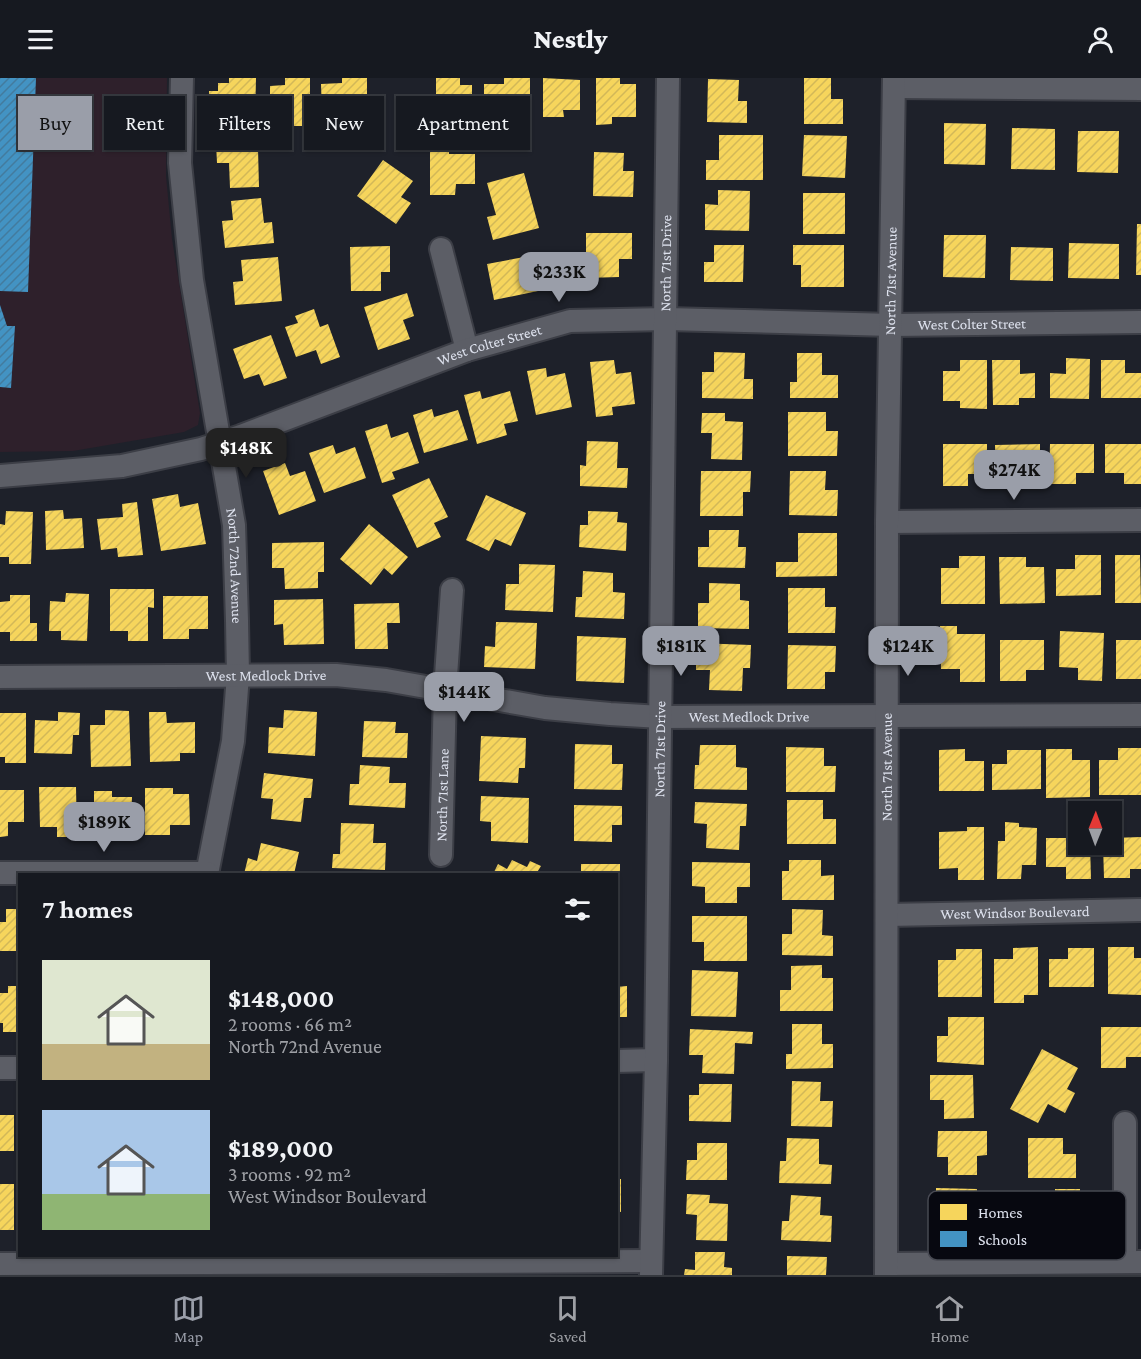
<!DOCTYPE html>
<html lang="en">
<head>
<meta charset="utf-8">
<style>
	:root { --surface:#161920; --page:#23262d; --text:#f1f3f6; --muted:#9ea0a5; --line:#35383e; --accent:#9a9ea9 }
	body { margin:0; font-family:"Crimson Pro",serif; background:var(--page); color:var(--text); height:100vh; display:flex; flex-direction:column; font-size:22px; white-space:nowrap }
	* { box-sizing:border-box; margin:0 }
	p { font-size:20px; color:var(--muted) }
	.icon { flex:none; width:33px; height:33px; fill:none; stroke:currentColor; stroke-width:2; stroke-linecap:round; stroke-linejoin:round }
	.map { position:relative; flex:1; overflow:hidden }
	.details { position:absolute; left:18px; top:795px; width:600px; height:384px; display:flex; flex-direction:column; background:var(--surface); border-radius:0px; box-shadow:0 2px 4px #0004,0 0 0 2px var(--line) }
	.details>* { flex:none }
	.guide { position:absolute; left:18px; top:18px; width:600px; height:54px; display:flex; gap:12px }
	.needle { width:39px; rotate:1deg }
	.fabs { position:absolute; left:1068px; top:723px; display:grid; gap:12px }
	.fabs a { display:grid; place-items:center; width:54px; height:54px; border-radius:0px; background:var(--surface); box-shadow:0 2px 4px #0004,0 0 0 2px var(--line); font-size:30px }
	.price { position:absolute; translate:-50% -51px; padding:0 14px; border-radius:12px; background:var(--accent); color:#111; font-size:20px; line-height:39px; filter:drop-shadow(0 2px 3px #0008) }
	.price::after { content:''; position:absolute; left:50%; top:36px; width:18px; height:14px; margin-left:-9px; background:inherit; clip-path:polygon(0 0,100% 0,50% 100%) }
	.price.on { background:#222; color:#fff }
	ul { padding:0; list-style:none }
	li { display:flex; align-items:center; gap:18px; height:150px; padding:0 24px }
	li span { display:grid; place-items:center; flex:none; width:168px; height:120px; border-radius:0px; color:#555 }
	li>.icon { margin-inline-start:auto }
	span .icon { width:72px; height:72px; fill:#fffc; stroke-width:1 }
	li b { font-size:26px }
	h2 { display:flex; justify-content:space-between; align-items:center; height:72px; padding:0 24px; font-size:26px }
	.tag { padding:0 21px; border-radius:0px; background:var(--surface); box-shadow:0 2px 4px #0004,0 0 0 2px var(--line); font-size:21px; line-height:54px }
	.tag.on { background:var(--accent); color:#111 }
	header { display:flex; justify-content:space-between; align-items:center; height:78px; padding:0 24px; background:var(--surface); font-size:27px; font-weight:800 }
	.menu { display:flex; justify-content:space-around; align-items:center; height:84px; border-top:2px solid var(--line); background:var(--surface); font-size:16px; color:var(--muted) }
	.menu a { display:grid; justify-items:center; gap:3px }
	.menu .on { color:var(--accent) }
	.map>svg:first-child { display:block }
	.education { fill:#2e202b }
	.homes { fill:url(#homes-hatch) }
	.schools { fill:url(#schools-hatch) }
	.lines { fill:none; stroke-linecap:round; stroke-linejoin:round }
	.minor-casing { stroke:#3c3e46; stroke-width:26 }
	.minor { stroke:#5c5e66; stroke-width:22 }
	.labels { text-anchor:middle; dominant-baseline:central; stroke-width:6; stroke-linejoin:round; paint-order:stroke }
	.street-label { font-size:15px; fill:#dde1ed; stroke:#070810 }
	.key { fill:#070810; stroke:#474952; stroke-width:1.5 }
	.key-label { font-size:16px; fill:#dde1ed }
</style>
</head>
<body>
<header><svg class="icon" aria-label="menu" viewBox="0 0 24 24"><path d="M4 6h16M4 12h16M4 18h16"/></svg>Nestly<svg class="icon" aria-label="person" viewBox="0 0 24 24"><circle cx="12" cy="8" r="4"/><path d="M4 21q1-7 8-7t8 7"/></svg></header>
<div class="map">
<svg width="1141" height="1197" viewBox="0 0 1141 1197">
	<defs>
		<pattern id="homes-hatch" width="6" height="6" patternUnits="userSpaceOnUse" patternTransform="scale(1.5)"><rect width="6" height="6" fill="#f6d55c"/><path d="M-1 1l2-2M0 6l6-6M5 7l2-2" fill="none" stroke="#d2b858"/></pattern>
		<pattern id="schools-hatch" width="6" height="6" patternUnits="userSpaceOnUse" patternTransform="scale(1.5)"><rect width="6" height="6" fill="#4393c3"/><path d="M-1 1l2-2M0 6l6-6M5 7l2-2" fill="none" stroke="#437b9e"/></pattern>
	</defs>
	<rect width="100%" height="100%" fill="#1e212a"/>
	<!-- education -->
	<path class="education" d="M0,0H167L166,98L172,161L200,335L198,347L184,354L73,373L0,374Z"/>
	<!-- homes -->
	<path class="homes" d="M229,0H256L255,44L209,42V13H218V5H229Z
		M285,0H310V48H289V40L270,41V8L285,7Z
		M342,0H367V18H358V43H332V36H322L321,6L342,5Z
		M436,0H460V7H472V41H436Z
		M504,0H530V44L510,43V37H484V6H504Z
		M543,0L580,2V32H563L564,39H543Z
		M596,0H620V6H636V39H612V46L596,47Z
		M804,0H831V21H843V46H804Z
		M708,1L739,2L738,23H747V45L707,44Z
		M944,45L986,46L985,87L944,86Z
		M1012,50L1055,51V92L1011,91Z
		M1078,53H1119L1118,95L1077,94Z
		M719,57H763V102H706V82H719Z
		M804,57L847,58L845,100L802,98Z
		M216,65H239L240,72L258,71L259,109L230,110L229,85H217Z
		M430,70H449V76H475V106H456L455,117H430Z
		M594,74L624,75L623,93H634L633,119L593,118Z
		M383,82L413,103L401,119L411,125L396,146L357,118Z
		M524,95L539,150L493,162L487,139L496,137L487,105Z
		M718,112L750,113L749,153L705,152V126L718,127Z
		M803,115H845V156H803Z
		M261,120L264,145L272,144L274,165L225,170L222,143L233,142L231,123Z
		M1137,146H1141V197H1136Z
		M586,155H632V181H619V199L586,200Z
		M944,157H986L985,200L943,199Z
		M1069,165L1119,166V201L1068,200Z
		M714,167H744L743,204H704V184H714Z
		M793,167H844V209H801V187H793Z
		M390,168V194H381V213H351L350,169Z
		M1011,169L1053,170V203L1010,202Z
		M278,179L282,223L235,227L233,204L243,203L241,182Z
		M524,179L527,194L534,193L538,213L494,222L487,186Z
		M555,181L562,201L550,205L544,185Z
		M407,215L414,238L403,242L410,261L378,272L364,229Z
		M314,231L320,249L328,246L340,279L321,286L316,272L296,279L285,249L298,245L295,238Z
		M271,257L287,300L264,308L259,296L244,301L233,271Z
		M714,274L745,275L744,301H753V321L702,320V294H714Z
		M797,275H822V297H838V320H790V304H797Z
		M1066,280L1090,281L1089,321L1050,320V295L1066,296Z
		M614,282L616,296L631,294L635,326L612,329L613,337L596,339L590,284Z
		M960,282H987V331L960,330V323H943V293H960Z
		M992,282H1020V296L1035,295V320H1019V327H993Z
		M1101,282H1125V295H1141V320H1101Z
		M546,290L547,299L565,295L572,329L536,337L527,293Z
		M480,313L482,321L510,313L518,343L504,346L507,357L477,366L464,317Z
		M432,331L434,339L458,332L468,362L424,375L413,337Z
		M788,334H826V353H838L837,378H788Z
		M702,335H725V343L743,344L742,382L711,381L712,355H701Z
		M387,346L391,360L408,354L419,385L392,394L395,401L382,405L365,353Z
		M587,363L618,364L617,390H628L627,410L580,408V387L586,388Z
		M943,366H987V396H968V408H943Z
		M1040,366V407H1015V396H996L995,367Z
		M1050,366H1094V395H1076V406H1049Z
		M1105,366H1141V406H1124V395H1105Z
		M333,367L336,376L355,369L366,400L324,415L309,375Z
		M285,385L290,398L305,393L316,423L279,437L263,393Z
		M701,393H751L750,414H743V438H700Z
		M790,393H826L825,412H838L837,438L789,437Z
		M429,400L448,439L434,445L441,459L417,470L392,417Z
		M178,416L180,429L198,425L206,466L161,473L152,421Z
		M486,417L526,435L511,468L495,461L489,473L466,462Z
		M137,424L143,477L118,479L117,470L101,472L97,441L123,439L122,426Z
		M63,432L64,441L82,440L84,470L46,472L45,433Z
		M6,433L33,434L31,486H9V479H0V446L5,447Z
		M588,433L618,434L617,444L627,445L626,473L579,469L580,447H588Z
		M369,446L408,479L392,497L384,490L371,507L340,481Z
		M709,452H739L738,469H746L745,490L698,489V469H709Z
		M798,455H837V498L776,499V484H798Z
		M324,464V494H318V510L285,511L284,490H272V465Z
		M1075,477H1101V517L1056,518V491H1075Z
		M1115,477H1140L1141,525H1115Z
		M959,478H985V526H941V490H959Z
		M999,479H1026V489H1044L1045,525L1000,526Z
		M519,486L555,487L553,534L505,532L506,506H519Z
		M583,493L613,495V514L625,515L624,541L575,539L576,519H582Z
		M709,505L740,506V522L749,523V551L698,550V525H709Z
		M788,510H825V529H836L835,555H788Z
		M110,511H154V530L148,529V563H128V553H110Z
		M66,515L89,516L87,563L61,562V553H49L50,523L65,524Z
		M10,517H30V545H37V563H10V554H0V524L10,523Z
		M163,518H208V551H189V561H163Z
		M323,521L324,566L284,567L283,546L274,547V522Z
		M399,525L400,545H387L388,571H355L354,526Z
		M496,544L537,545L535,591L484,589L485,568L495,569Z
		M940,548H957V556H985V604H960V591H941Z
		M1060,553L1104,555L1102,603L1078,602V590L1059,589Z
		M577,558L626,560L624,605L576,603Z
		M1000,562H1044V592H1026V603H1000Z
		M1116,562H1141V601H1116Z
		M696,565L751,567L750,590H743L742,613L709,612L710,592H696Z
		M788,567L836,568L835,594H825V611H787Z
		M105,632L129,633L131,688L91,689L90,647H105Z
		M284,632L317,634L315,678L268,675L269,649L283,650Z
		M58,634L80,635L79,657H73L72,676L34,675L35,642L58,643Z
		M149,634H166L167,645L195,644V675H180V683L150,684Z
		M0,635H26V685H5V679H0Z
		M364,643L396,644L395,655H408L407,680L362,679Z
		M481,658L526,660L525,690H519L518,705L479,703Z
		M575,666L612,667V686H623L622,712L574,711Z
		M700,667H736V689L747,690V712L694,711L695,687H699Z
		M786,669L824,670V688H836L835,714H786Z
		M1118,670H1141V717H1099V682H1118Z
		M965,671V683H984V713H939V672Z
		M1046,671H1072V682H1090V719L1046,720Z
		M1007,672H1041V711L992,712V686H1007Z
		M360,687L390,689L389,705H406L405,730L349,727L350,706H359Z
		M264,695L313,701L311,720H304L301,744L271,741L273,721L261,720Z
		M39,709H76L77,759H57V749H40Z
		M145,710H173V716H189L190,747H170V757H145Z
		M0,712H24V744H8V758L0,759Z
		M94,713H112V719H132L131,749H120V758H94Z
		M481,718L529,720L528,765L491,763V744L480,743Z
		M787,722H823V741H836V766H787Z
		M695,724L747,726L746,748H740L739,772L706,770L707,746L694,745Z
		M574,727L622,728V747H612V764L574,763Z
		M1005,744L1019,745V749L1037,750L1036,787H1022L1021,801H997L998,763H1005Z
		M341,745L374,746L373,765H386L385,792L332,790L333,776H340Z
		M967,749H984V802H958V790L939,791V754L967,753Z
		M1141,759V791H1130V800H1104L1103,766H1112V760Z
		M1046,760H1078V766H1090L1091,801H1066V789H1046Z
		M261,765L299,774L294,796H244L248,780L257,783Z
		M512,782L527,789L530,783L541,788L536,796H493L498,786L507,791Z
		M789,782H821V798L834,797V822H782V793H789Z
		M692,784L750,785V809H737V825H705V809L692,808Z
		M581,786H620V814H616V796H581Z
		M6,831H20V882H16V873H0V844H6Z
		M792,831L823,832L822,857L833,858V878L782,877V856H792Z
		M692,838H747V883H704V864H692Z
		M616,855H619L618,871H616Z
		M1038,869V917H1024V925H994V881H1013V870Z
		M1108,869H1134V880H1141V917L1108,916Z
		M1068,870H1094V909H1049V881H1068Z
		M956,871H982V919H938V882H956Z
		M822,887V900H833V933H780V912H791V888Z
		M692,892L738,894L736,939L691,938Z
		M8,908H20V954H3V945H0V915H8Z
		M627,908V939H616V909Z
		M948,939H984V987L937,984V958H948Z
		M792,946H822V966H833V990L786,991V976H792Z
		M1101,949H1141V979H1126V990H1101Z
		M690,951L753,954L752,966L735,965L734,996L702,995L703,977H689Z
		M1042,971L1078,990L1067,1011L1075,1015L1065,1035L1048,1026L1038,1045L1010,1031Z
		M930,997H973L974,1040L944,1041V1022H930Z
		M792,1003L821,1004L820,1023H833L832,1049L791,1048Z
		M699,1006H732L731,1044L689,1043V1017H699Z
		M616,1036H620V1068H616Z
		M0,1037H14V1073H0Z
		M938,1053H987V1077L977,1078V1097H948V1079H937Z
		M787,1060L819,1061V1086L832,1087L831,1106L779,1105L780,1083H786Z
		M1028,1060H1063V1076H1076V1100H1028Z
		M697,1065H727V1102H686L687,1082H697Z
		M616,1101H621V1134H616Z
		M0,1106H14V1152H0Z
		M936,1110L977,1111V1155H947L948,1135H936Z
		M1055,1111H1080L1079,1156H1050V1138H1043V1122H1055Z
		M687,1116L710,1117L709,1125L728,1126L727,1163L696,1162L697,1137L686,1136Z
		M791,1117L821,1119L820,1137L832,1138L831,1164L781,1162L782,1143H789Z
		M695,1174H725L724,1189L732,1190V1197H684L685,1191L695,1192Z
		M787,1178L827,1179L826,1197H787Z"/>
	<!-- schools -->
	<path class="schools" d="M0,0H36L28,214L0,213Z
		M0,227L7,248H15L11,310L0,309Z"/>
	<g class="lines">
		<!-- minor casing -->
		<g class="minor-casing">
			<g id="minor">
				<path id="s1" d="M182,0L180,85L192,202L234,447L237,543L238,597L233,663L207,796"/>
				<path d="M894,9L1141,11"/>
				<path d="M441,171L467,272"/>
				<path id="s2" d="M0,398L122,388L201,371L241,358L467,272L570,243L667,241L892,247L1141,244"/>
				<path d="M887,444L1141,442"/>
				<path id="s3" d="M0,599L336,597L386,602L545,630L610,636L661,639L1141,637"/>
				<path id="s4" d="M441,777L445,612L452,512"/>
				<path d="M0,795H207"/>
				<path id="s5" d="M887,837L1141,832"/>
				<path d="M616,983L656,982"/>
				<path d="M0,990H20"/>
				<path d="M1125,1045V1184"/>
				<path d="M0,1186L651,1183"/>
				<path d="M887,1186L1141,1184"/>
				<path id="s6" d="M651,1197L656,982L668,0"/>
				<path id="s7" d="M886,1197L887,444L894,0"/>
			</g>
		</g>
		<!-- minor -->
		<use href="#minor" class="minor"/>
	</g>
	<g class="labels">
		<!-- street labels -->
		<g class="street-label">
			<text stroke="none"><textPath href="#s6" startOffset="1012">North 71st Drive</textPath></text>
			<text stroke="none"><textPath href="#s7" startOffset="994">North 71st Avenue</textPath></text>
			<text stroke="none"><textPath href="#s2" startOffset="996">West Colter Street</textPath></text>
			<text stroke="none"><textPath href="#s2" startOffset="510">West Colter Street</textPath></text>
			<text stroke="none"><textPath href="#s1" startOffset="492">North 72nd Avenue</textPath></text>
			<text stroke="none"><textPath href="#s3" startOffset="266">West Medlock Drive</textPath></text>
			<text stroke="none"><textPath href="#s3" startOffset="752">West Medlock Drive</textPath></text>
			<text stroke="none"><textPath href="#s6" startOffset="526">North 71st Drive</textPath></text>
			<text stroke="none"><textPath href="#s7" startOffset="508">North 71st Avenue</textPath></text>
			<text stroke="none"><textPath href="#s4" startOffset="60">North 71st Lane</textPath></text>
			<text stroke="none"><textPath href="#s5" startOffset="128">West Windsor Boulevard</textPath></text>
		</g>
	</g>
	<!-- legend -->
	<rect x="928" y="1113" width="198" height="69" rx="9" class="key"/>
	<rect x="940" y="1126" width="27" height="16" fill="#f6d55c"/>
	<rect x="940" y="1153" width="27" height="16" fill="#4393c3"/>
	<g class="key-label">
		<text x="978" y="1140">Homes</text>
		<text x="978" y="1167">Schools</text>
	</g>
</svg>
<div class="fabs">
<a><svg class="needle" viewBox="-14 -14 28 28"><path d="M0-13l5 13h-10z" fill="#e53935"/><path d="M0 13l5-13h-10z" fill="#9ea0a5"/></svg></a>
</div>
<b class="price" style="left:559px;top:225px">$233K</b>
<b class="price on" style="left:246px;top:401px">$148K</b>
<b class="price" style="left:1014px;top:423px">$274K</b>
<b class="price" style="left:681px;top:599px">$181K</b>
<b class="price" style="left:908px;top:599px">$124K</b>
<b class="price" style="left:464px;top:645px">$144K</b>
<b class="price" style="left:104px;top:775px">$189K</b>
<div class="guide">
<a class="tag on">Buy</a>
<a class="tag">Rent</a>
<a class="tag">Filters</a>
<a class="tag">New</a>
<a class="tag">Apartment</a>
</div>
<section class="details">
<h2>7 homes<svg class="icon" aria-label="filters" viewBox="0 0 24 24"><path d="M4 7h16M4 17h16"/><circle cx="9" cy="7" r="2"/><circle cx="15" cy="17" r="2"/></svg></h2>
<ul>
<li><span style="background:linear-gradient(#dfe7d0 70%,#c2b280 0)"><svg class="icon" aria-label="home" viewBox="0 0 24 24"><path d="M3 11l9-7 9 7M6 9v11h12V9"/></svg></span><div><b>$148,000</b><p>2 rooms · 66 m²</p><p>North 72nd Avenue</p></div></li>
<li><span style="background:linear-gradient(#a9c7e8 70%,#8fb573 0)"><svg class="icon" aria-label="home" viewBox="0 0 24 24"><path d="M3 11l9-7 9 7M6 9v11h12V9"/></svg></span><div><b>$189,000</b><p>3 rooms · 92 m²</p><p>West Windsor Boulevard</p></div></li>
</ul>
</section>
</div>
<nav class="menu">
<a class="on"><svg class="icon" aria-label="map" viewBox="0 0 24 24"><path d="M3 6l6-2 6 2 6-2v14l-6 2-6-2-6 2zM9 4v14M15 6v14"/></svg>Map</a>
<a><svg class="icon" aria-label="saved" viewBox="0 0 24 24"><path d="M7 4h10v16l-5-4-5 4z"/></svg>Saved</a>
<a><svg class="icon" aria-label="home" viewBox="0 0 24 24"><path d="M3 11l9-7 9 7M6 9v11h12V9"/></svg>Home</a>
</nav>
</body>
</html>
